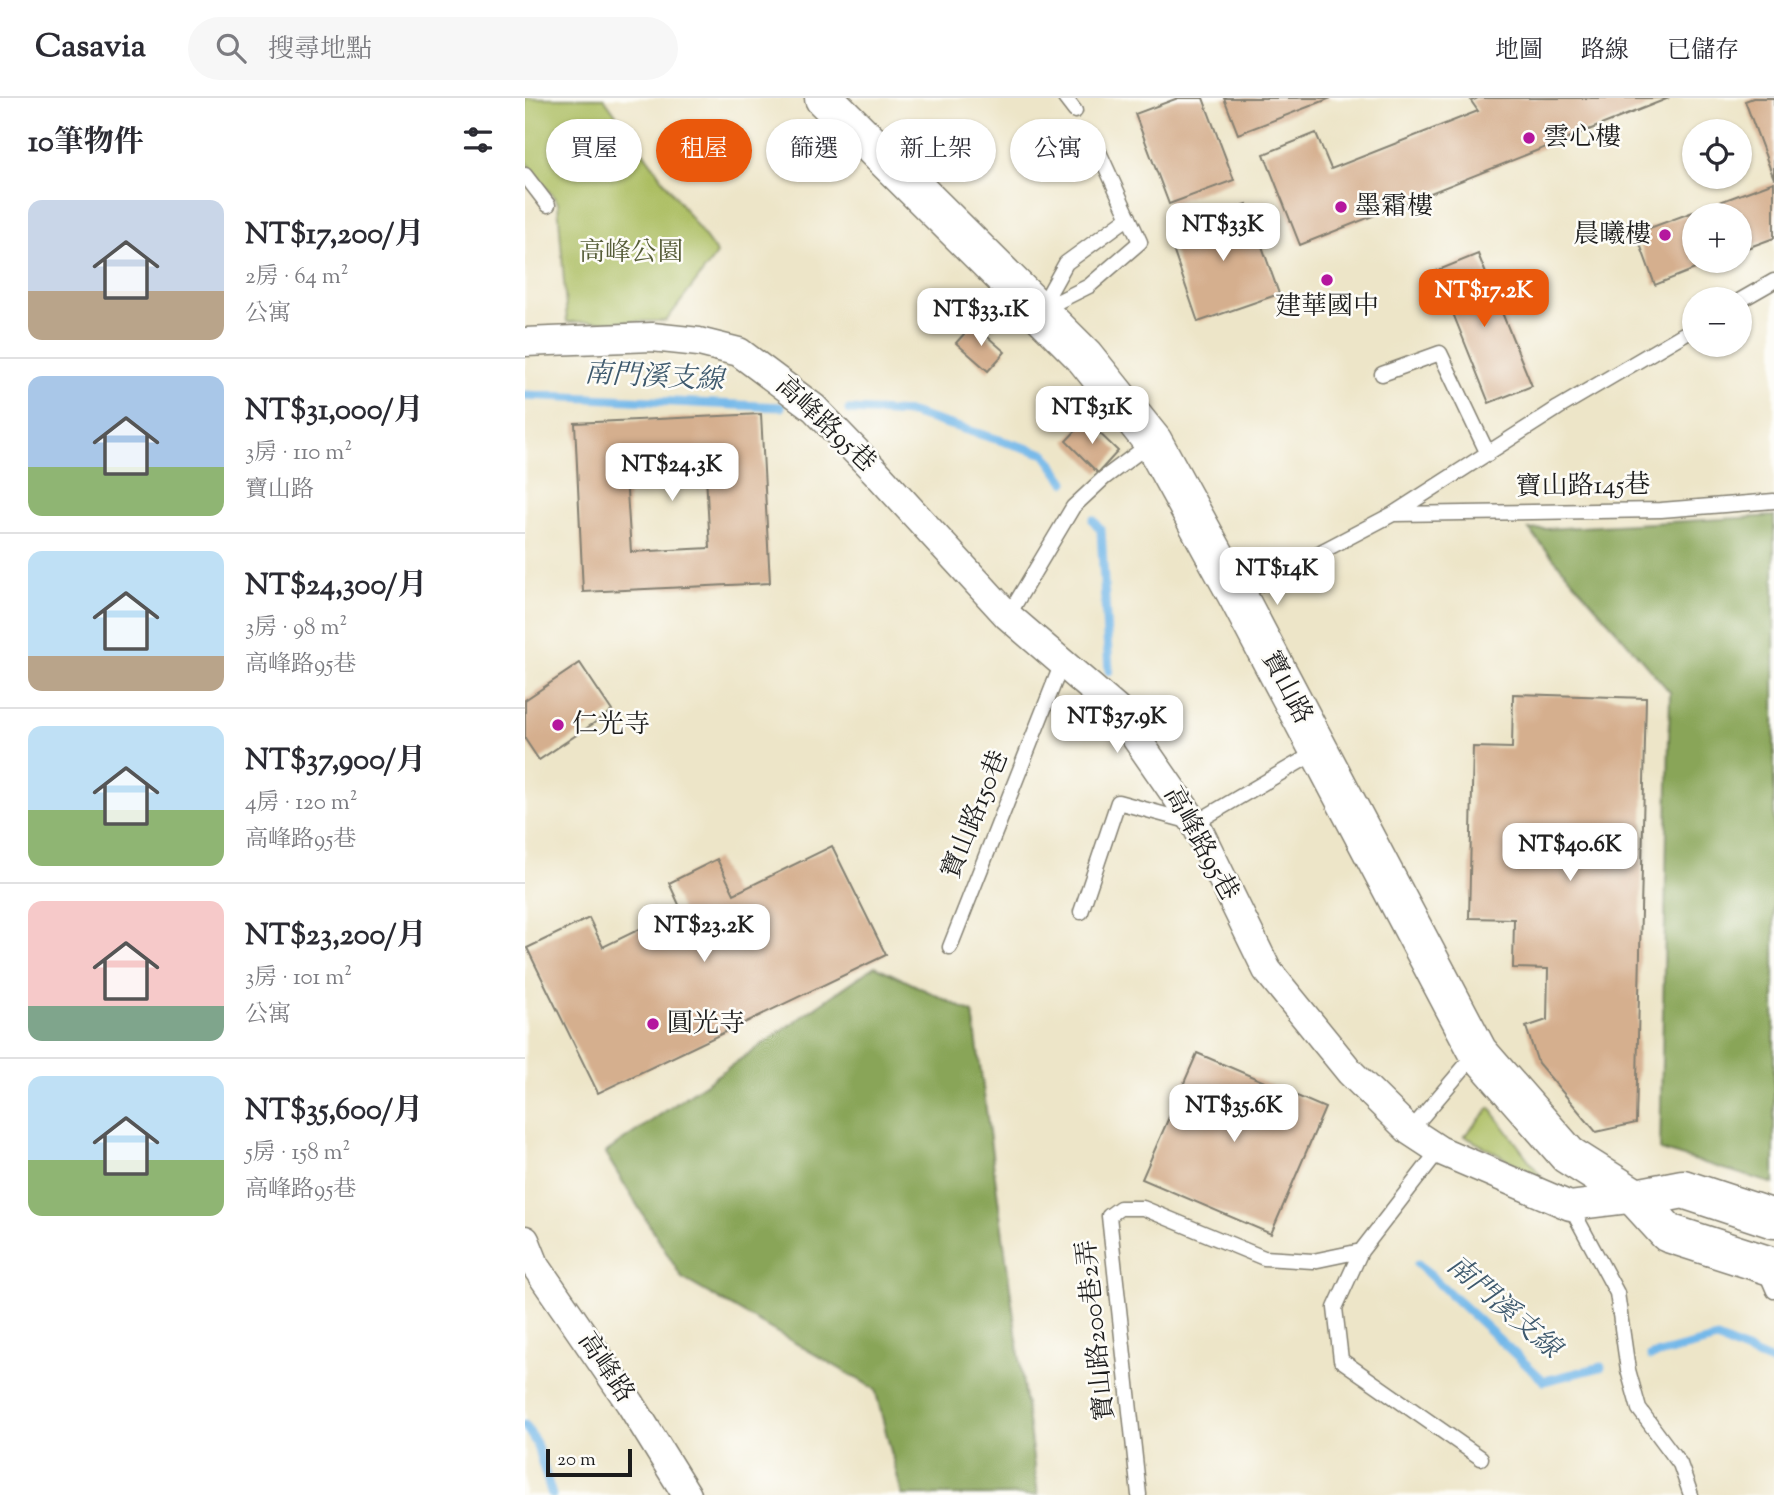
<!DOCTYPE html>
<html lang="zh-TW">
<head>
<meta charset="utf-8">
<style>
	:root { --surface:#fff; --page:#f7f7f7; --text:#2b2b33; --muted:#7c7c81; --line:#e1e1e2; --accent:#ea580c }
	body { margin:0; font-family:"Sorts Mill Goudy","Noto Serif TC",serif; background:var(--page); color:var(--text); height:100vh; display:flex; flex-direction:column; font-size:26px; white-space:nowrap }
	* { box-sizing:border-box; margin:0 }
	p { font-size:23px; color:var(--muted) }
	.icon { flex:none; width:38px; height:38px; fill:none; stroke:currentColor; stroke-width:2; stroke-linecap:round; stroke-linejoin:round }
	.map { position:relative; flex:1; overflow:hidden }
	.details { display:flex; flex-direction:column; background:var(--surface); width:525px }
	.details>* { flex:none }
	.hud { position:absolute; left:21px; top:21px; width:665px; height:63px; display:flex; gap:14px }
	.tools { position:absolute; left:1157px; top:21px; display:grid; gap:14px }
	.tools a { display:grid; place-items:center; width:70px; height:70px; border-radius:50%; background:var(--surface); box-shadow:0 2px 5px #0004; font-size:35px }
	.scale { position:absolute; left:21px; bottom:18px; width:86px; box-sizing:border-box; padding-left:7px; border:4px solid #1c1c1c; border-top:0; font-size:19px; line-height:24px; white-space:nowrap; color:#1c1c1c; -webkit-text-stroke:5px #fdfcf7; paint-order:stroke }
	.price { position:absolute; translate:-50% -60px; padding:0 16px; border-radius:14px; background:#fff; color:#222; font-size:23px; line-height:46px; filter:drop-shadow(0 2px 4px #0008) }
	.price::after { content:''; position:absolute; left:50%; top:42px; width:21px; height:16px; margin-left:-10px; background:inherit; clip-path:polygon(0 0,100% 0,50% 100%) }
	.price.current { background:var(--accent); color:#fff }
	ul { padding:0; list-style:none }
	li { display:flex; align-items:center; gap:21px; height:175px; padding:0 28px }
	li+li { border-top:2px solid var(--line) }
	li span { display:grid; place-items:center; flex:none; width:196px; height:140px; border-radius:14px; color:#555 }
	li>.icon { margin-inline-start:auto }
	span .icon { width:84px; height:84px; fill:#fffc; stroke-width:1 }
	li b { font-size:30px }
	h2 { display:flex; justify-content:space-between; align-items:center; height:84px; padding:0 28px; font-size:30px }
	.chip { padding:0 24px; border-radius:32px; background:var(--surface); box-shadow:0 2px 5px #0004; font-size:24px; line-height:63px }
	.chip.current { background:var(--accent); color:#fff }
	header { display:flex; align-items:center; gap:42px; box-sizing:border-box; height:98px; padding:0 35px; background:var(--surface); border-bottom:2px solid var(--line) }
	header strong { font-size:33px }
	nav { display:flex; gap:38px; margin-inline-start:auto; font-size:24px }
	.search { width:490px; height:63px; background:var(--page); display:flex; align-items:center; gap:18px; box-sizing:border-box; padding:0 24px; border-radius:38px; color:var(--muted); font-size:26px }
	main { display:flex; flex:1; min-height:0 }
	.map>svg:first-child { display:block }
	.green { fill:#acbe62; stroke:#646d3f; stroke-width:2 }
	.forest { fill:#89a558; stroke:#52603a; stroke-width:2 }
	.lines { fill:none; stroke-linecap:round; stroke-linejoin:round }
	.stream { stroke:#73b8e9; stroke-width:9 }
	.building { fill:#d5af8e; fill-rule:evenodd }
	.lane-casing { stroke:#848072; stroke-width:17 }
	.street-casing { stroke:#848072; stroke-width:31 }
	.secondary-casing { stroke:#848072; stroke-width:41 }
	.lane { stroke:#fff; stroke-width:14 }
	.street { stroke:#fff; stroke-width:28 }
	.secondary { stroke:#fff; stroke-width:38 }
	.poi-dot { fill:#b5179e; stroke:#fdfcf7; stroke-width:2.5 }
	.labels { text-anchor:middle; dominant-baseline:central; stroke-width:5; stroke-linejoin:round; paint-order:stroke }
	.poi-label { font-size:26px; fill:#1c1c1c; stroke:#fdfcf7; text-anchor:start }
	.park-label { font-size:26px; fill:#565d38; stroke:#fdfcf7 }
	.street-label { font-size:26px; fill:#1c1c1c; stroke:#fdfcf7 }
	.water-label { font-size:28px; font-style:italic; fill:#3f5a6e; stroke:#fdfcf7 }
</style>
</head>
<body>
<header>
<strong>Casavia</strong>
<div class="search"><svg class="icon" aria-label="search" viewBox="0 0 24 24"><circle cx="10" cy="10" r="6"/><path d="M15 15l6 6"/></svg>搜尋地點</div>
<nav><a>地圖</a><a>路線</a><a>已儲存</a></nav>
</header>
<main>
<section class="details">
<h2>10筆物件<svg class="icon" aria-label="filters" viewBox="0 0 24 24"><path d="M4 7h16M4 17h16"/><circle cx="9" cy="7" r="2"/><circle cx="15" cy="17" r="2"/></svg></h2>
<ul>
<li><span style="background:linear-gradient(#c9d6e8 65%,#b9a48a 0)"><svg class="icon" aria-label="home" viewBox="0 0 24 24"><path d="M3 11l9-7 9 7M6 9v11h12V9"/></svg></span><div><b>NT$17,200/月</b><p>2房 · 64 m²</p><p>公寓</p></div></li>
<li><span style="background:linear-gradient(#a9c7e8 65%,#8fb573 0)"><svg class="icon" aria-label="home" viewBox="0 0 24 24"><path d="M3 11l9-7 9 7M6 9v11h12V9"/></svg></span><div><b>NT$31,000/月</b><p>3房 · 110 m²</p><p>寶山路</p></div></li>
<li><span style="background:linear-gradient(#bfe0f5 75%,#b9a48a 0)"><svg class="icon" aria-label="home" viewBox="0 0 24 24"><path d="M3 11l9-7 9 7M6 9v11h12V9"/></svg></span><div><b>NT$24,300/月</b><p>3房 · 98 m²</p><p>高峰路95巷</p></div></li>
<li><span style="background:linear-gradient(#bfe0f5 60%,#8fb573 0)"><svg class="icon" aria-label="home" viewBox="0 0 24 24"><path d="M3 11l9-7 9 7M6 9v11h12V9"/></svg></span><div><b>NT$37,900/月</b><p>4房 · 120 m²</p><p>高峰路95巷</p></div></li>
<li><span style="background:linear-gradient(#f6c9c9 75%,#7fa58c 0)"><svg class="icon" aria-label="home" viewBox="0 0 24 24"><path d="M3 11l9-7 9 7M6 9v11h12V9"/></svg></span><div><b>NT$23,200/月</b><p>3房 · 101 m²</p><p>公寓</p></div></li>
<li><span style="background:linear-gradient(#bfe0f5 60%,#8fb573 0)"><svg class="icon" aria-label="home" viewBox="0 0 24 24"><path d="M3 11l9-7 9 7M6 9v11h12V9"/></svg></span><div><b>NT$35,600/月</b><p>5房 · 158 m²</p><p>高峰路95巷</p></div></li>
</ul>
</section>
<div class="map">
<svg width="1249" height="1397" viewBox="0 0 1249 1397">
	<rect width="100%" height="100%" fill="#fdfcf7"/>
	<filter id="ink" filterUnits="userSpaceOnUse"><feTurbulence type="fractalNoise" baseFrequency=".0143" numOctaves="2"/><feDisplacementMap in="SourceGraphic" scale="14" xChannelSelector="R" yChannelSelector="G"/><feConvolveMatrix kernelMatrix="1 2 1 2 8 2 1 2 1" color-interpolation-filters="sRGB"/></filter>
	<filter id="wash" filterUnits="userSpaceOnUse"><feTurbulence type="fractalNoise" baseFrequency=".00686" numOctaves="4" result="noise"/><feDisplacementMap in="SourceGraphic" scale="28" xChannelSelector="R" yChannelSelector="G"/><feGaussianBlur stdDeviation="1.57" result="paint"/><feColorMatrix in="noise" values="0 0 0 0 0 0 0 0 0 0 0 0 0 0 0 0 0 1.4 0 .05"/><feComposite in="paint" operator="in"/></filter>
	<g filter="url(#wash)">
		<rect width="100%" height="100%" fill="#ede5c8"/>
		<!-- green -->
		<path class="green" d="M0,0H79L192,156L141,223L42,224L33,105L0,63Z
			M965,1010L1018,1081L939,1038Z"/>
		<!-- forest -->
		<path class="forest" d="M1249,418V1086L1135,1052L1145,594L1004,432Z
			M350,868L448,915L513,1397H377L350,1291L157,1180L80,1055Z"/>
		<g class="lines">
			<!-- stream -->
			<path class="stream" d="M0,297L256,309
				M324,312L386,315L520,356L540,384
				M568,422L576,432L584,573
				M893,1166L1019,1283L1076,1269
				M1126,1258L1192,1241L1249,1265
				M0,1327L11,1345L27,1397"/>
		</g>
		<g id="blocks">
			<!-- building -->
			<path class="building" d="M653,0H678L709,82L644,106L610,16Z
				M699,0H806L713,36Z
				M953,0H1144L775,147L739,56L791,35L806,71L953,13L946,3Z
				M1228,0H1249V81L1220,3Z
				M1249,84V140L1214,153V117H1169V163H1190L1130,187L1111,135Z
				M722,106L754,196L673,224L642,134Z
				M953,156L1007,288L964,305L911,173Z
				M448,226L480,254L463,273L431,245Z
				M236,316L245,485L58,494L50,325ZM180,359L185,450L106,454L100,363Z
				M561,322L593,353L573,375L541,343Z
				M55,565L87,613L14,662L0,641V602Z
				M988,596L1121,600L1111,1025L1071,1034L1013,965L1001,929L1022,922L1023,871L988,870L989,821L944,820L948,649L987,650Z
				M307,748L361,857L73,995L2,850L64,820L78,849L156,811L144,785L192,761L209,796Z
				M672,955L800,1010L746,1136L617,1081Z"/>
		</g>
	</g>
	<g filter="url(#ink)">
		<use href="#blocks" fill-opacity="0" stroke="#848072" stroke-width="2"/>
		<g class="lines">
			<!-- lane casing -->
			<g class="lane-casing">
				<path id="lane" d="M540,0L550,13
					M0,77L23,107
					M1214,203L1249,183
					M516,210L541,165L604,119
					M516,212L564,188L615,144L574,54
					M857,276L915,255L963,356
					M869,416L1136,412L1249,403
					M714,497L868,416L1033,310L1169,230
					M483,518L548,409L579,380L626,345
					M556,814L593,704L670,725L793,653
					M425,849L537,565
					M885,1033L952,954
					M914,1052L836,1153L810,1210L816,1262L956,1360
					M1045,1108L1092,1195L1103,1272L1114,1311L1155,1366L1166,1397
					M1239,1170L1249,1193
					M614,1397L584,1118L595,1110H618L739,1160L788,1163L836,1153"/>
			</g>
			<!-- street casing -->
			<g class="street-casing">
				<path id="street" d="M0,244L127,239L174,244L214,254L289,310L351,374L483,518L591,611L670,725L742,872L825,974L885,1033L914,1052L1045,1108L1111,1100
					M0,1142L10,1167L105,1305L162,1397"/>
			</g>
			<!-- secondary casing -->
			<g class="secondary-casing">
				<path id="secondary" d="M299,0L559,258L628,344L712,497L953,954L1043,1057L1111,1100L1143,1135L1249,1169
					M1111,1100L1158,1091L1249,1121"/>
			</g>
			<!-- lane -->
			<use href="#lane" class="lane"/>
			<!-- street -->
			<use href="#street" class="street"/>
			<!-- secondary -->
			<use href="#secondary" class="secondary"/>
		</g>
	</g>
	<!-- markers -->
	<g class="poi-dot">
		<circle cx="1004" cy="40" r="7"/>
		<circle cx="816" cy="109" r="7"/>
		<circle cx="1140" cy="137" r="7"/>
		<circle cx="802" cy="182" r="7"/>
		<circle cx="33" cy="627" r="7"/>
		<circle cx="128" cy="926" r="7"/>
	</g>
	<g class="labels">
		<!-- poi labels -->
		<g class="poi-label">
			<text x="1018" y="40">雲心樓</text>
			<text x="830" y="109">墨霜樓</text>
			<text x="1126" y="137" text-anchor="end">晨曦樓</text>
			<text x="802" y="209" text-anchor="middle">建華國中</text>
			<text x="47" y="627">仁光寺</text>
			<text x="142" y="926">圓光寺</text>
		</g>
		<!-- park labels -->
		<g class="park-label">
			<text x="106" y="155">高峰公園</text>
		</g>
		<!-- street labels -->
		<g class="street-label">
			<text transform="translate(300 327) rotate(43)">高峰路95巷</text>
			<text transform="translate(1058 389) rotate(-1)">寶山路145巷</text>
			<text transform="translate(761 590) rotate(62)">寶山路</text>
			<text transform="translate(451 717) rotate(-68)">寶山路150巷</text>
			<text transform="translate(675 746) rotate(61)">高峰路95巷</text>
			<text transform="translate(572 1232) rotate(-96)">寶山路200巷2弄</text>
			<text transform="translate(80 1270) rotate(56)">高峰路</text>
		</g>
		<!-- water labels -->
		<g class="water-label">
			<text transform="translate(129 280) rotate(3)">南門溪支線</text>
			<text transform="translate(978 1210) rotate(41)">南門溪支線</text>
		</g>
	</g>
</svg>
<div class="tools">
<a><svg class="icon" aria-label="locate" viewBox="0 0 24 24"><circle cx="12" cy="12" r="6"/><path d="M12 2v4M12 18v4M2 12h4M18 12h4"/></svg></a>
<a>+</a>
<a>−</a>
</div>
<div class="scale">20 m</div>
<b class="price" style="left:698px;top:165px">NT$33K</b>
<b class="price current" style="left:959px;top:231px">NT$17.2K</b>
<b class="price" style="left:456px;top:250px">NT$33.1K</b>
<b class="price" style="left:567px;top:348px">NT$31K</b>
<b class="price" style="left:147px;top:405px">NT$24.3K</b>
<b class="price" style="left:752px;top:509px">NT$14K</b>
<b class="price" style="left:592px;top:657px">NT$37.9K</b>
<b class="price" style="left:1045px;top:785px">NT$40.6K</b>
<b class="price" style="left:179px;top:866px">NT$23.2K</b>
<b class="price" style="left:709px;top:1046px">NT$35.6K</b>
<div class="hud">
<a class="chip">買屋</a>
<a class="chip current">租屋</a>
<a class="chip">篩選</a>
<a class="chip">新上架</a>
<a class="chip">公寓</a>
</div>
</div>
</main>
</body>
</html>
